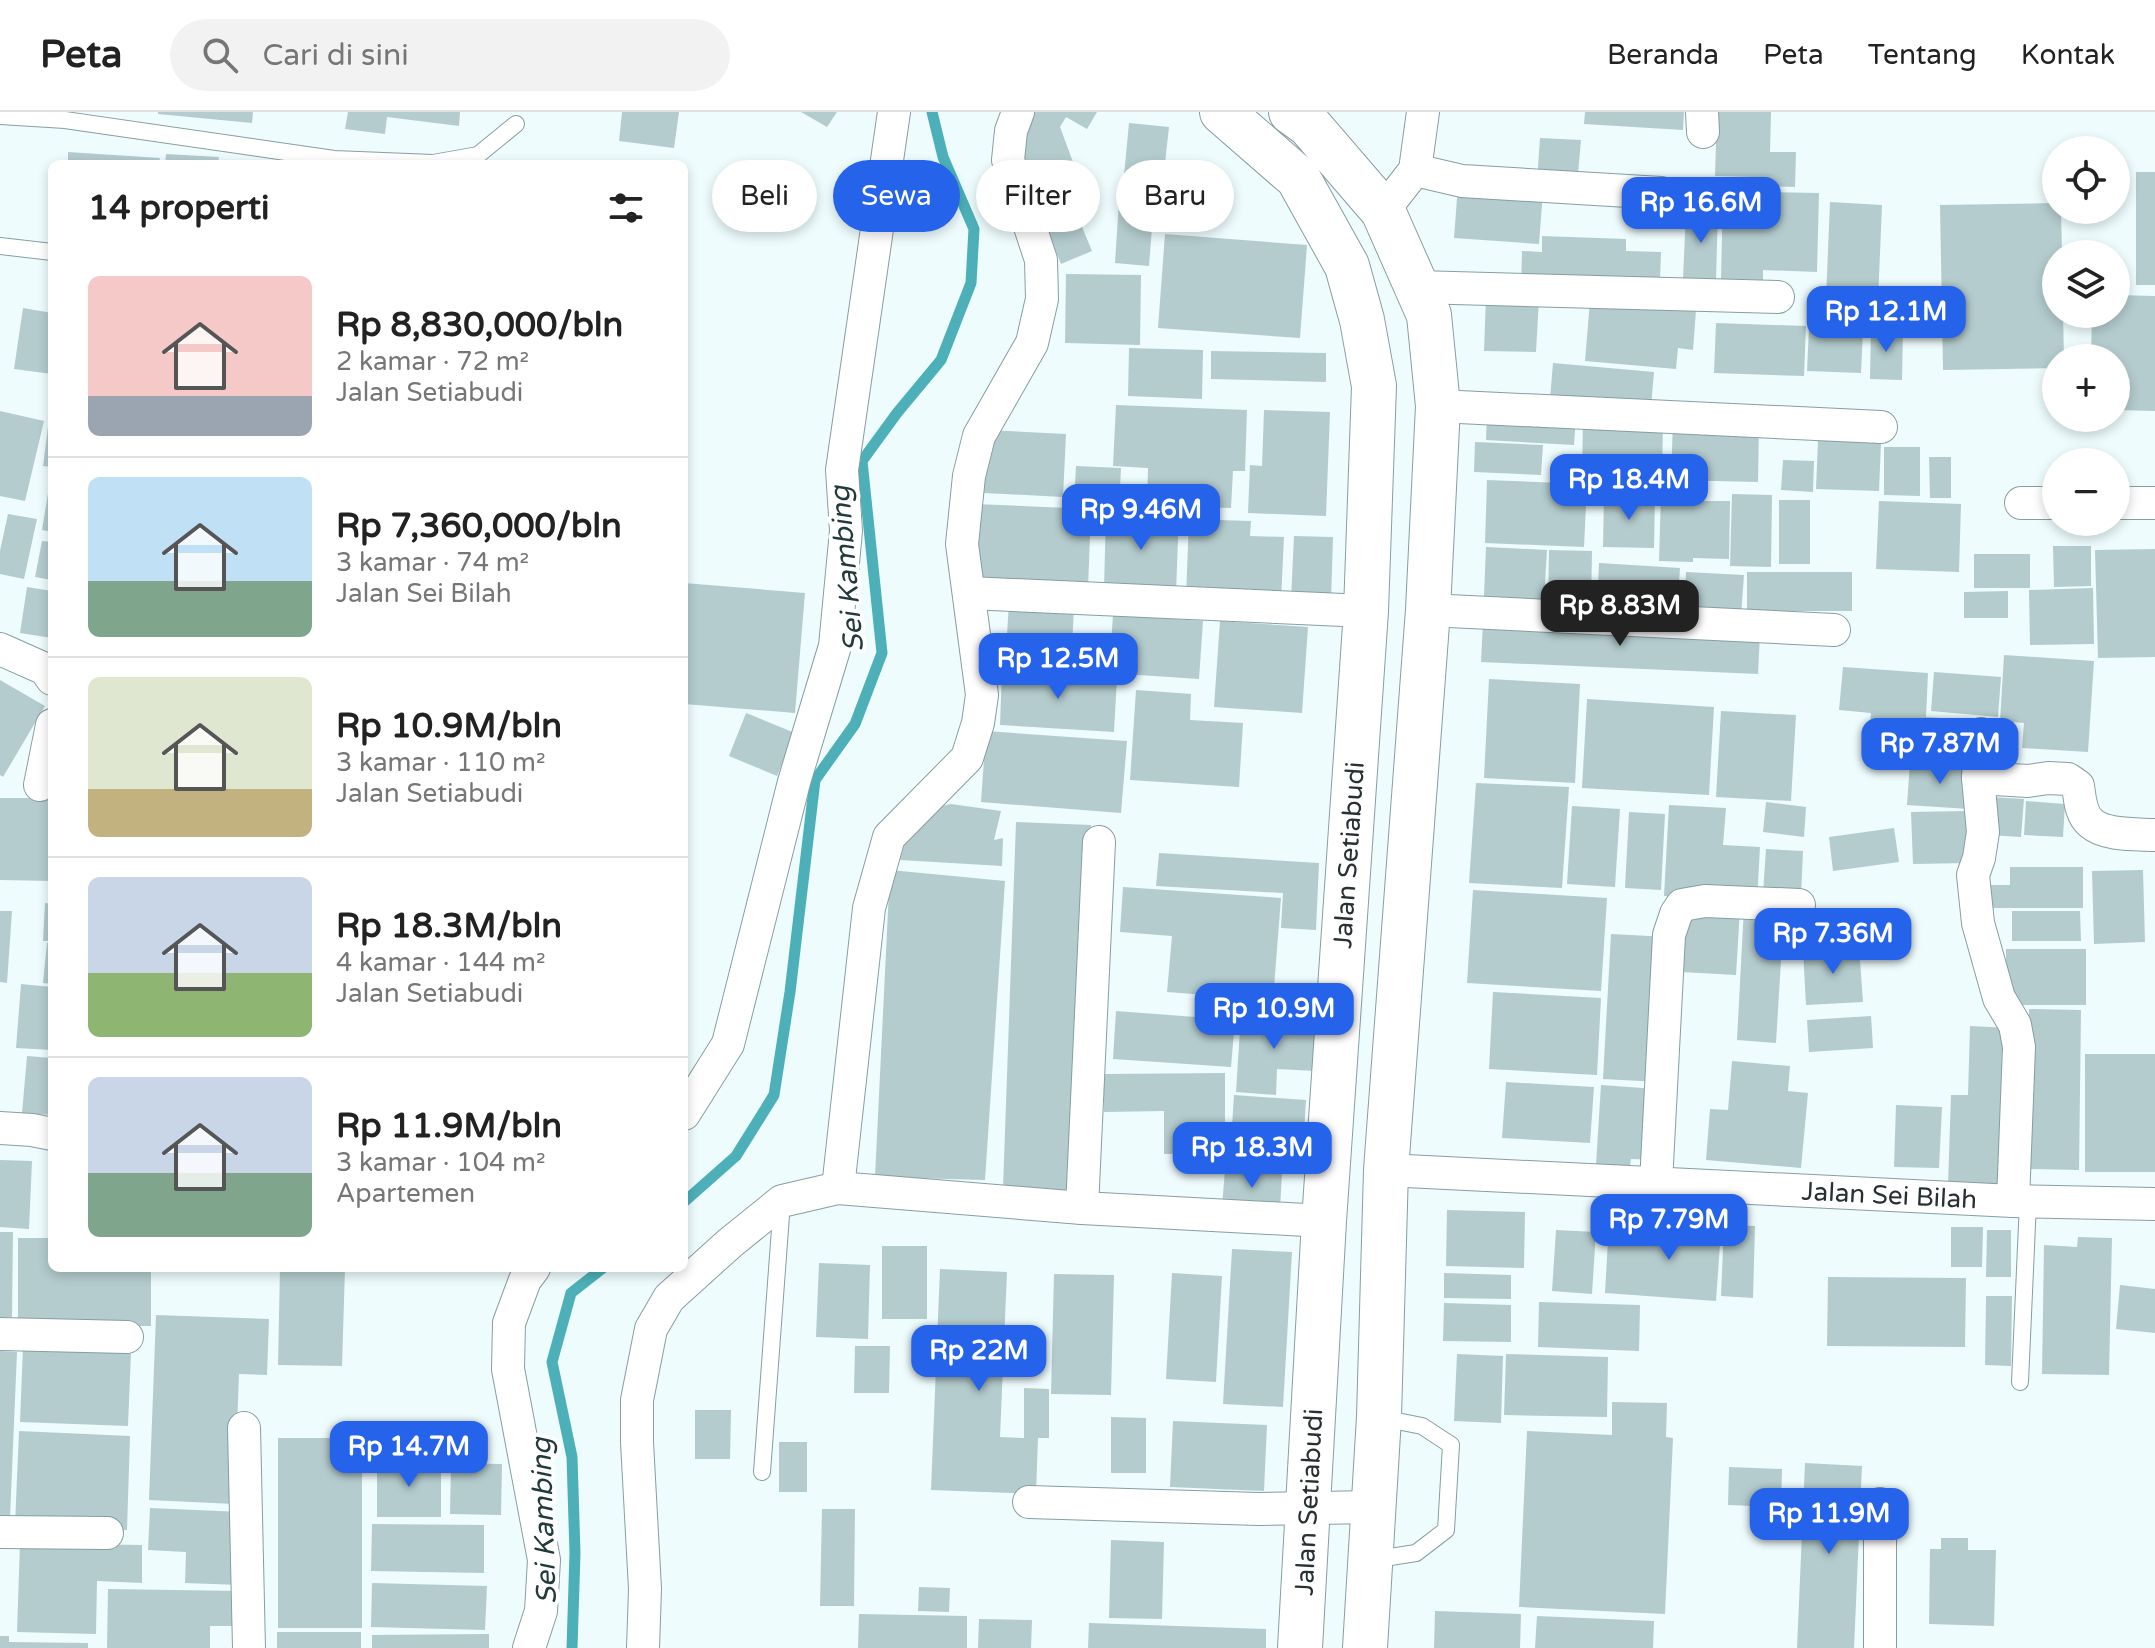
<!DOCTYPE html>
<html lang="id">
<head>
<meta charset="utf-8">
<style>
	:root { --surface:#fff; --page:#f2f2f2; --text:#222; --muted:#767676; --line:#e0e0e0; --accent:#2563eb }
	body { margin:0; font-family:"Varela Round",sans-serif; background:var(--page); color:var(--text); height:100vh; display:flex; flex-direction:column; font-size:30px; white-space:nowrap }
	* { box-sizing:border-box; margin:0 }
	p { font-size:26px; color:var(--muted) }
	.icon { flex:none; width:44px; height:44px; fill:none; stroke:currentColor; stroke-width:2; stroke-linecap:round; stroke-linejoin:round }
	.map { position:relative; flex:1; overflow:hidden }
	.drawer { position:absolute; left:48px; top:48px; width:640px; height:1112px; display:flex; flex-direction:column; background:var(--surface); border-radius:12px; box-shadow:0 4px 12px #0003 }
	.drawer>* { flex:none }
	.hud { position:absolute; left:712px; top:48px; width:760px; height:72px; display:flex; gap:16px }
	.controls { position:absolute; left:2042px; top:24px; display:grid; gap:16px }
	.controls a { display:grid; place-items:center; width:88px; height:88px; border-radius:50%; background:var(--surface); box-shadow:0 4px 12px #0003; font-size:40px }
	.price { position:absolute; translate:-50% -68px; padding:0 18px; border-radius:16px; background:var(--accent); color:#fff; font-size:26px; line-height:52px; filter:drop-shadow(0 2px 4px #0008) }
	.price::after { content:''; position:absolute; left:50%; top:48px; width:24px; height:18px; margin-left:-12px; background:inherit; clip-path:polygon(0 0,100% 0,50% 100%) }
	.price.on { background:#222; color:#fff }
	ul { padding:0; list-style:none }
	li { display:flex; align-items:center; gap:24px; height:200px; padding:0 40px }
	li+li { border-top:2px solid var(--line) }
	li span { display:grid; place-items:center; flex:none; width:224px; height:160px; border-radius:12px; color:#555 }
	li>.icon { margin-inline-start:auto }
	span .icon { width:96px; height:96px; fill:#fffc; stroke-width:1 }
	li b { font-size:34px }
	h2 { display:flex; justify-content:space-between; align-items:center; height:96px; padding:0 40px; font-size:34px }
	.chip { padding:0 28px; border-radius:36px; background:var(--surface); box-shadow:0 4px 12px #0003; font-size:28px; line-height:72px }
	.chip.on { background:var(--accent); color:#fff }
	header { display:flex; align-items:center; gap:48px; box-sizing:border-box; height:112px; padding:0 40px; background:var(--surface); border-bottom:2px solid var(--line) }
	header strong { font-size:38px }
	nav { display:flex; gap:44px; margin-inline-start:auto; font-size:28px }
	.search { width:560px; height:72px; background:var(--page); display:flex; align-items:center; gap:20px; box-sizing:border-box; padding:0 28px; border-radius:44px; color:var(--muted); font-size:30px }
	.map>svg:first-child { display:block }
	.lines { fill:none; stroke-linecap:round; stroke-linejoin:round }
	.stream { stroke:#4db0b8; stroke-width:11 }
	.building { fill:#b4ccce }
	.lane-casing { stroke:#879ea0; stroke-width:18 }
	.street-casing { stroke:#879ea0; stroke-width:34 }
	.primary-casing { stroke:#879ea0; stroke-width:46 }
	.lane { stroke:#fff; stroke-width:16 }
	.street { stroke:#fff; stroke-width:32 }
	.primary { stroke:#fff; stroke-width:44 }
	.labels { text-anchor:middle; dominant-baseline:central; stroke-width:8; stroke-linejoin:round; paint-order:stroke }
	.street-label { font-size:26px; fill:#283132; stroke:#fff }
	.water-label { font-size:28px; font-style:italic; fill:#223a3c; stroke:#fff }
</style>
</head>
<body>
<header>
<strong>Peta</strong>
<div class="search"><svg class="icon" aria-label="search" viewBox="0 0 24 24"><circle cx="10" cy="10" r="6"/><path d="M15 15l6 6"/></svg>Cari di sini</div>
<nav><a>Beranda</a><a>Peta</a><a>Tentang</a><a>Kontak</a></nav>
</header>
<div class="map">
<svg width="2155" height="1536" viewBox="0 0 2155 1536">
	<rect width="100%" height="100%" fill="#eefcfe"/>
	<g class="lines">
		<!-- stream -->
		<path class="stream" d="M684,1090L736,1044L774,983L790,880L815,668L855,612L882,541L862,349L897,301L941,248L971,171L974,117L943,45L932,0
			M572,1536L575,1441L572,1345L552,1250L571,1181L603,1156"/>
	</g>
	<!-- building -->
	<path class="building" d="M158,0H253L252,11L158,2Z
		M348,0H460L459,14L387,5L385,22L345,17Z
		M622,0H679L674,36L619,29Z
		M801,0H837L827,15Z
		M1025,0H1097L1087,17L1066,5L1060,15L1087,88L1043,104L1011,23Z
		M1585,0H1684L1683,18L1584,12Z
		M1717,0H1771L1770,40H1796L1795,75L1753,74L1754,65L1715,64Z
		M1129,11L1169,15L1162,78L1123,74Z
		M1540,26L1581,28L1577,73L1537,70Z
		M68,40L160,46L159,52H68Z
		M166,42L219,45L218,52H165Z
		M2136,60H2155V173H2136Z
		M1458,73L1543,80L1539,132L1454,126Z
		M1723,79L1819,81L1817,160L1763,158V168L1721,167Z
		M1119,88L1154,91L1149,154L1115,151Z
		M1830,90L1882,93L1877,213L1825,211Z
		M2056,91V98H2061L2062,142H2056V202H2063L2064,246H2056V256L1943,258L1940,93Z
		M1075,98L1092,139L1061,152L1044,110Z
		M1686,98L1718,99L1716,168L1683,167Z
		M1165,122L1307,133L1300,226L1158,216Z
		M1542,124L1626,127V139L1661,140L1660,168L1521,176L1522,139L1542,140Z
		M1066,162L1141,163L1140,233L1065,231Z
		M2116,183L2155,184V299L2116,298V246H2091L2092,202H2116Z
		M1486,185L1539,187L1536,240L1484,239Z
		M1590,189L1696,198L1693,238L1678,236L1676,257L1585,249Z
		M23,196L52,201V262L14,257Z
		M1716,211L1806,214L1804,264L1714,261Z
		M1809,215L1863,218L1861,261L1807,259Z
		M1871,216L1903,217L1902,268L1870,267Z
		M1129,236L1203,238L1202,287L1128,284Z
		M1211,239L1326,241V270L1211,267Z
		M1553,251L1654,260L1651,295L1550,287Z
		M1116,293L1247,298L1245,359H1233L1231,396L1147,393L1148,356L1113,354Z
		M1264,298L1330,300L1326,404L1248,401L1250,353L1262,354Z
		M0,299L44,309L25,389L0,384Z
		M1487,300L1576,305L1574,333L1486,328Z
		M1673,308L1759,312L1758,370L1671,368Z
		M1583,309L1663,310L1662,364L1582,363Z
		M48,315H52V355L43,354Z
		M987,318L1066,322L1063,385L984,381Z
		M1818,328L1881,331L1879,379L1816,377Z
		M1475,330L1543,333L1541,363L1474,360Z
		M1884,335H1920V384L1884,383Z
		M1929,345H1951V386H1930Z
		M1783,348L1814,349L1813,380L1781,378Z
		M1076,354L1121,356L1119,396L1074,394Z
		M1487,368L1587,372L1584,435L1485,431Z
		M50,369H52V420L42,418Z
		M1661,381H1695V389H1730L1729,447L1693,446V450L1659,449Z
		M1732,382L1772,383L1771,455L1730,454Z
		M1604,383L1655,384L1654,436L1603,435Z
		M1779,388H1810V452H1779Z
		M1879,389L1961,392L1959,460L1876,457Z
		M976,392L1091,397L1088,477L972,473Z
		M1106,400L1179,402L1176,480L1104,477Z
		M8,402L37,407L24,467L0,462V439Z
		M1189,407L1251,409L1250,424L1284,425L1281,488L1186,485Z
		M1294,424L1333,425L1331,489L1291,488Z
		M42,429L52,430V468L35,465Z
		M2053,434H2091V474L2054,475Z
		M1486,435L1547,438L1544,488L1484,484Z
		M2155,437V545L2098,546L2095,438Z
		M1549,438L1592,439L1591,494H1548Z
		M1974,442H2030V476H1974Z
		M1599,451L1680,456L1677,500L1597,495Z
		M1686,460L1744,463L1741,504L1684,501Z
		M1747,460H1852V499H1747Z
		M684,471L805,481L795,601L684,592Z
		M27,475L52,479V526L20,521Z
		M2093,476L2094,532L2030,533L2029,478Z
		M2008,479V506H1964V480Z
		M1009,491L1074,494L1071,557L1005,554Z
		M1113,503L1203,509L1199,567L1109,561Z
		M1220,509L1308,515L1302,601L1214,595Z
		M1483,510L1760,522L1758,562L1481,550Z
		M2004,543L2094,549L2088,640L2022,636L2024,611L2000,609Z
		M1843,555L1928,561L1926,605L1971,608L1969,651L1868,643L1871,601L1839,598Z
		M1002,559L1117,565L1114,620L1000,613Z
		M1934,560L2001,565L1998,605L1931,599Z
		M1489,567L1580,572L1575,671L1484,666Z
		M0,568L45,594L3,665L0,663Z
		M1136,578L1191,582L1190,608L1243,611L1239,675L1130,668Z
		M1587,587L1714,595L1709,683L1582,676Z
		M1721,599L1796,603L1791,689L1716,685Z
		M746,601L795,621L777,664L729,644Z
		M986,619L1127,629L1121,701L981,690Z
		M1910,650L1972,654L1969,697L1907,693Z
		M1476,671L1569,675L1562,776L1469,771Z
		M1991,685L2024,687L2021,725L1989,723Z
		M0,686H52V769L0,768Z
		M2026,689L2065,692L2063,725L2024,723Z
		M1766,690L1806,695L1804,725L1763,720Z
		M951,692L1001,699L994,728L1003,726L1002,754L900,748L909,717L937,695Z
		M1669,693L1726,696L1723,733L1760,735L1757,789L1664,784Z
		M1572,694L1620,697L1615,775L1567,772Z
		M1968,699L1969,751L1913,752L1911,700Z
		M1629,700L1665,702L1661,778L1625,776Z
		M1016,710L1091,713L1071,1078L1003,1076Z
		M1894,716L1899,750L1833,759L1829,725Z
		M1766,737L1803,739L1801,784L1763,781Z
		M1159,741L1319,751L1316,818L1281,816L1283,781L1156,774Z
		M2010,755H2083V796H1992L1991,773H2010Z
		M890,758L1005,769L985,1068L875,1065Z
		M2143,758L2145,830L2094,832L2092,759Z
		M1123,775L1281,786L1273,888L1167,880L1172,824L1120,820Z
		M1473,778L1607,786L1601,879L1467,871Z
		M45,791L52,792V829H43Z
		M1685,794L1740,797L1736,863L1681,860Z
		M1744,795L1819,799L1818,834L1782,832L1776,931L1737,928Z
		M0,799H12L7,871L0,870Z
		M2012,799H2080L2081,829H2012Z
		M1611,822L1668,825L1659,970L1603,967Z
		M47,831H52V872L43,871Z
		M1859,835L1863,890L1806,893L1803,838Z
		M2006,837H2086V893H2006Z
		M21,872L52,875V938L16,936Z
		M1493,880L1601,886L1597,963L1489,957Z
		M2029,897L2081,898L2079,1058L2027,1057Z
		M1116,899L1235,908L1231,955L1113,947Z
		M1241,902L1319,908L1315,959L1277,957L1276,983L1236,980Z
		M1871,904L1873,936L1809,940L1807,908Z
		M1970,914L2011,916L2006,1075L1948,1073L1951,983H1968Z
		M2085,942H2155V1060H2085Z
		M27,944L52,946V1003L22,1001Z
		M1732,949L1790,954L1788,979L1808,981L1801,1056L1706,1048L1710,997L1728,998Z
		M1225,961V1041L1164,1042V999L1104,1000V962Z
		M1506,970L1594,975L1590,1031L1502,1026Z
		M1601,973L1656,977L1653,1048L1631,1047L1630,1054L1596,1053Z
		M1234,983L1306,988L1302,1052L1230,1047Z
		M1896,993L1942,995L1939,1056L1894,1055Z
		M0,1048L32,1049L29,1117L0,1115Z
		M1225,1058L1282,1061L1280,1097L1222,1094Z
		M1447,1098L1525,1100L1524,1156L1446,1154Z
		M1676,1100L1722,1104L1716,1189L1605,1181L1608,1128L1674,1132Z
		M1724,1113L1755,1114L1753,1186L1721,1184Z
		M1951,1115H1983L1982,1155H1951Z
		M1556,1118L1596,1120L1592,1182L1552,1179Z
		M1987,1118H2011V1165H1986Z
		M0,1120H13L12,1205H0Z
		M2078,1125L2112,1126L2109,1263L2042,1262L2044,1133L2077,1135Z
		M18,1126H52V1156H151V1214H18Z
		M882,1134H927V1207H882Z
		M1232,1137L1292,1140L1283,1295L1223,1292Z
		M819,1151L870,1153L868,1227L816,1225Z
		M280,1156H345L342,1254L278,1253Z
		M940,1157L1007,1160L1000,1325L1024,1326V1276L1049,1277V1326H1038L1036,1382L931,1378Z
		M1172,1161L1222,1164L1216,1270L1166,1267Z
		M1444,1161L1511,1163V1187L1444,1186Z
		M1054,1162L1114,1163L1111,1283L1051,1282Z
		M1828,1165L1966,1166L1965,1235L1827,1234Z
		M2120,1173L2155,1177V1221L2116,1217Z
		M1986,1184H2012L2011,1254L1985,1253Z
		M1539,1190L1640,1193L1639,1239L1538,1235Z
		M1444,1191L1511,1193V1230L1443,1229Z
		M156,1203L269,1207L267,1263L239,1262L234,1392L149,1388Z
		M855,1234H890L889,1281H854Z
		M23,1235L131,1240L128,1314L20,1310Z
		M0,1239L17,1240L10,1406H0Z
		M1457,1242L1503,1244L1501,1311L1454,1309Z
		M1506,1242L1608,1245L1607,1305L1504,1303Z
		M1612,1290L1667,1291L1666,1325L1673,1326L1665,1502L1519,1495L1527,1319L1612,1323Z
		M695,1298H731L730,1347H695Z
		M1111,1305L1146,1306V1361H1111Z
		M1173,1309L1267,1313L1264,1379L1170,1375Z
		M19,1319L130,1324L127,1418L15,1413Z
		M278,1326H362V1516H278Z
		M779,1330H807V1380H779Z
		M377,1349L441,1350V1405H377Z
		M451,1351L502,1352L501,1403L450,1402Z
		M1805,1351L1862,1354L1854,1536H1797Z
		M1729,1355L1782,1357L1781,1395L1728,1393Z
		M150,1396L242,1400L240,1473L185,1471L186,1440L148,1438Z
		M822,1397H855L854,1494H820Z
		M372,1412L484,1413V1461L371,1459Z
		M1941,1426H1968V1438H1996L1994,1514L1929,1512L1930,1437H1941Z
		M1111,1428L1164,1430L1162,1507L1109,1506Z
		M20,1431L142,1433V1471L97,1469L96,1522L17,1520Z
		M372,1471L487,1474L485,1518L371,1515Z
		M919,1475L950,1476L949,1500L918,1499Z
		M108,1477L240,1479V1514H210V1536H107Z
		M1435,1499L1521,1502L1520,1536H1434Z
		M859,1502L967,1504V1536H858Z
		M1537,1504L1654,1509L1653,1536H1535Z
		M979,1507L1032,1508L1031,1536H978Z
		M1089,1511L1266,1517V1536H1088Z
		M277,1520H361V1536H277Z
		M489,1522V1536H372V1523Z
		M0,1524H9V1530L88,1531V1536H0Z"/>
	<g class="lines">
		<!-- lane casing -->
		<g class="lane-casing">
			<path id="lane" d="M0,4L65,8L334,47L433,51L478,43L516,12
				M0,134L52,140
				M2020,1270L2028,1090
				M762,1360L782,1090
				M1371,1448L1416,1441L1446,1418L1451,1333L1422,1314L1382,1306"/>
		</g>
		<!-- street casing -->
		<g class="street-casing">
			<g id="street">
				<path d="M1702,0L1703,20"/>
				<path d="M1415,58L1462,69L1661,81"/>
				<path d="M1383,99L1415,58L1423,0"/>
				<path d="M1417,175L1778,185"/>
				<path d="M1438,294L1881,315"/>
				<path d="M2021,391H2056"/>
				<path d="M2116,391H2155"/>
				<path d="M969,481L1366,499"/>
				<path d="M1428,498L1834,518"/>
				<path d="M0,537L45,557L52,567"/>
				<path d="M1978,666L1981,622"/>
				<path d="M40,673L52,613"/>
				<path d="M684,1002L728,932L794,670L835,534L846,419L842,358L894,0"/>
				<path d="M0,1016L32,1018L52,1022"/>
				<path id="s1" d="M1386,1058L2013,1089L2155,1092"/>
				<path d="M1656,1071L1669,823L1676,802L1682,793L1705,789L1799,793"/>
				<path d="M838,1076L869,796L889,725L967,646L978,611L982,583L962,432L969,364L979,324L1032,231L1042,187L1041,148L1008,48L1011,19L1018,0"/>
				<path d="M2013,1089L2019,935L2015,913L1999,886L1978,811L1973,763L1979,746L1983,720L1978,666L2028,669L2048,666L2068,667L2078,674C2080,686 2080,702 2091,711C2105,724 2137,722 2155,723"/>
				<path d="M1082,1096L1099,730"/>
				<path d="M0,1222L127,1225"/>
				<path d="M244,1316L249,1536"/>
				<path d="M1029,1390L1259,1397L1374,1395"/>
				<path d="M0,1420L107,1421"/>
				<path d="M529,1536L541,1499L544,1448L508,1257L509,1211L525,1168L534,1156"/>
				<path d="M643,1536L645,1477L637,1330V1288L651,1217L669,1186L730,1131L782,1089L838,1076L1082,1096L1324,1109"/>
				<path d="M1880,1536V1392"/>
			</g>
		</g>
		<!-- primary casing -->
		<g class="primary-casing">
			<path id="primary" d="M1222,0L1298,66L1347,154L1362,208L1374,274L1366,499L1324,1109L1300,1536
				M1291,0L1309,13L1383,99L1429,203L1438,294L1428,498L1386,1058L1379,1305L1365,1536"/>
		</g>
		<!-- lane -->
		<use href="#lane" class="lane"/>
		<!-- street -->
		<use href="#street" class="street"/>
		<!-- primary -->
		<use href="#primary" class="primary"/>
	</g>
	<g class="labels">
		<!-- street labels -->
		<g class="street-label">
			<text transform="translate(1349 743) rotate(-86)">Jalan Setiabudi</text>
			<text stroke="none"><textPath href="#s1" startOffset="504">Jalan Sei Bilah</textPath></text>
			<text transform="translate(1309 1390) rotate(-87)">Jalan Setiabudi</text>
		</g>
		<!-- water labels -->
		<g class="water-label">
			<text transform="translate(847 457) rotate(-95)">Sei Kambing</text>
			<text transform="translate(544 1409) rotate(-92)">Sei Kambing</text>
		</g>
	</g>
</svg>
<div class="controls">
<a><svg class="icon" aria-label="locate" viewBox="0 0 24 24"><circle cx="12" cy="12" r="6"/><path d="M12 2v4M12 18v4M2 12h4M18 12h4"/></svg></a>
<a><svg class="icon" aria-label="layers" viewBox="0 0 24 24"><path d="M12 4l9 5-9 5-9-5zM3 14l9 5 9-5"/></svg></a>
<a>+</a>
<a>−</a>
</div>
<b class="price" style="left:1701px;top:133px">Rp 16.6M</b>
<b class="price" style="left:1886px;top:242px">Rp 12.1M</b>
<b class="price" style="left:1629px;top:410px">Rp 18.4M</b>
<b class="price" style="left:1141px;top:440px">Rp 9.46M</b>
<b class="price on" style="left:1620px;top:536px">Rp 8.83M</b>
<b class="price" style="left:1058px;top:589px">Rp 12.5M</b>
<b class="price" style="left:1940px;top:674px">Rp 7.87M</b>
<b class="price" style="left:1833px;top:864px">Rp 7.36M</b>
<b class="price" style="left:1274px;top:939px">Rp 10.9M</b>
<b class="price" style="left:1252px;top:1078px">Rp 18.3M</b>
<b class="price" style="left:1669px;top:1150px">Rp 7.79M</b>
<b class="price" style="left:979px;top:1281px">Rp 22M</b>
<b class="price" style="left:409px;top:1377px">Rp 14.7M</b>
<b class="price" style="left:1829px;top:1444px">Rp 11.9M</b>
<div class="hud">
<a class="chip">Beli</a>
<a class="chip on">Sewa</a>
<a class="chip">Filter</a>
<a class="chip">Baru</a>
</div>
<section class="drawer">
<h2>14 properti<svg class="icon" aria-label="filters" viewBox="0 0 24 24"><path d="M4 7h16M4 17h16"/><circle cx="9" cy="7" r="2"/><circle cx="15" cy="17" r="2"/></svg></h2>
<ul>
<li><span style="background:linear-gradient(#f6c9c9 75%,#9aa5b1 0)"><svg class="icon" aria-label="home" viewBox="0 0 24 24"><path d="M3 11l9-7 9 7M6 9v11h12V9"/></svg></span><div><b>Rp 8,830,000/bln</b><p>2 kamar · 72 m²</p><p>Jalan Setiabudi</p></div></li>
<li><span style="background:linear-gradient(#bfe0f5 65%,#7fa58c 0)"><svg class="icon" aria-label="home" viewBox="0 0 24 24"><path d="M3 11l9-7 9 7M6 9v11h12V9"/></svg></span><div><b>Rp 7,360,000/bln</b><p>3 kamar · 74 m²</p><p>Jalan Sei Bilah</p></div></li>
<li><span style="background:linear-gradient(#dfe7d0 70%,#c2b280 0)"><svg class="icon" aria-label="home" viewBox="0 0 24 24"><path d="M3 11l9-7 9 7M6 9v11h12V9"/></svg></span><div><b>Rp 10.9M/bln</b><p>3 kamar · 110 m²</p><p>Jalan Setiabudi</p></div></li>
<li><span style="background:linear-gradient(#c9d6e8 60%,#8fb573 0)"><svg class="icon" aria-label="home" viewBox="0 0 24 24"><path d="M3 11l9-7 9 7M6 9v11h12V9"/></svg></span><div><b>Rp 18.3M/bln</b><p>4 kamar · 144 m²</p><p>Jalan Setiabudi</p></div></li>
<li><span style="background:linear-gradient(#c9d6e8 60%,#7fa58c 0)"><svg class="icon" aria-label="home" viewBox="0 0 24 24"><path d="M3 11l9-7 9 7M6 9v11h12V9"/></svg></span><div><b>Rp 11.9M/bln</b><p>3 kamar · 104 m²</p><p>Apartemen</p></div></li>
</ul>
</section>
</div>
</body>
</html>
